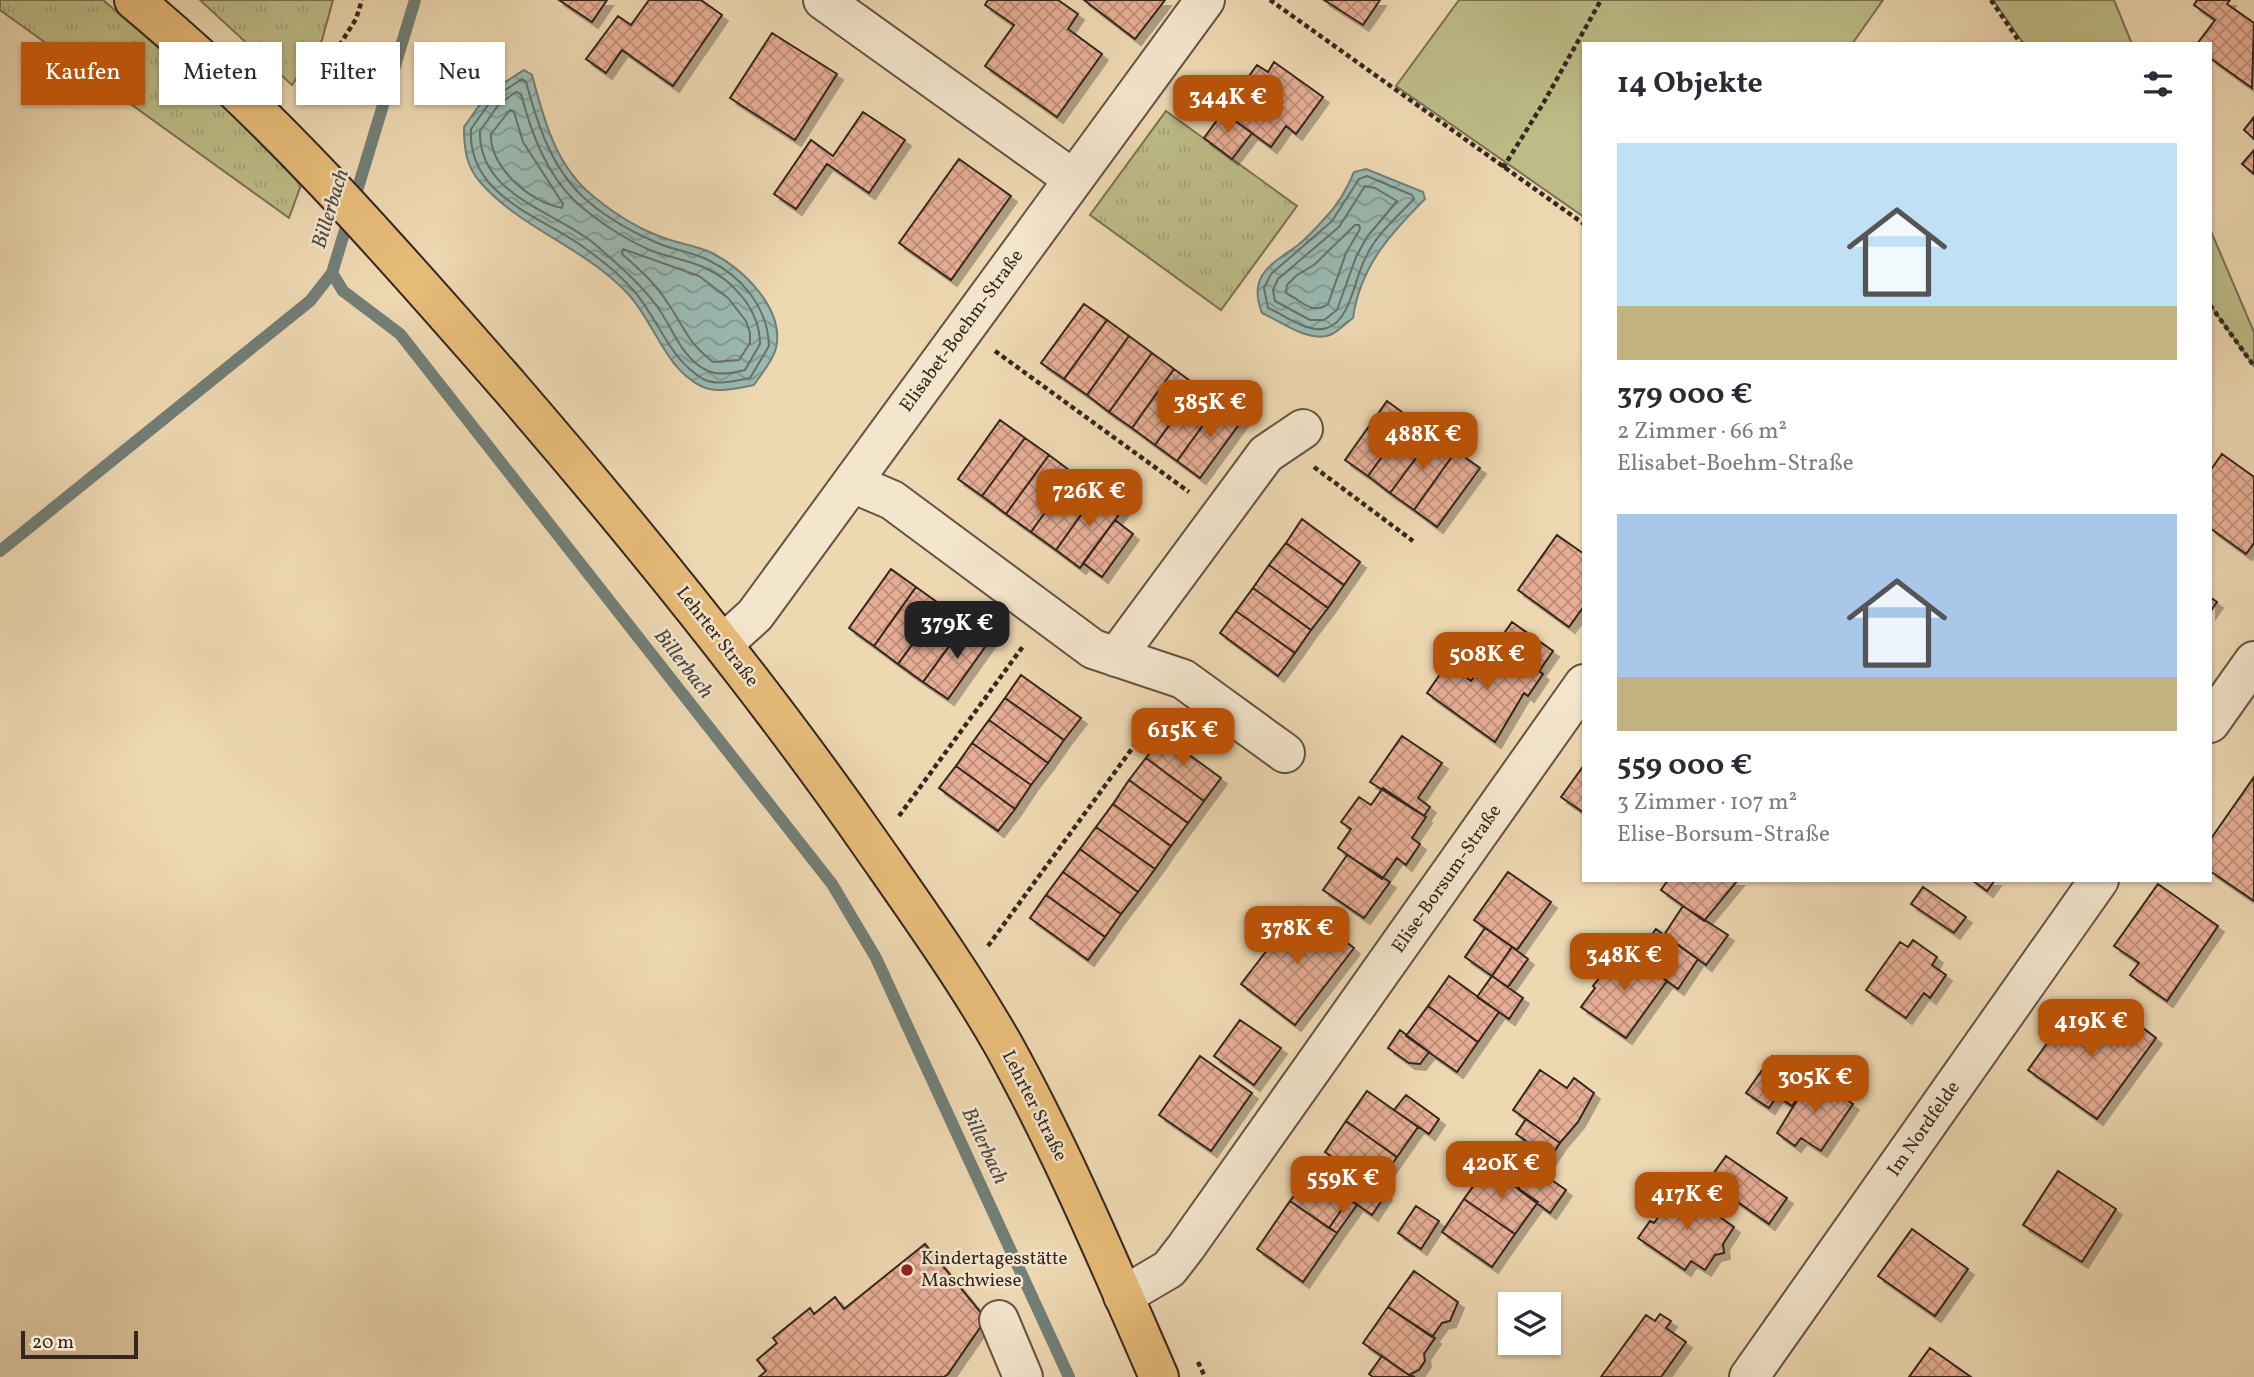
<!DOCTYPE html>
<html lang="de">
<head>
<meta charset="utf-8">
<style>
	:root { --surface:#fff; --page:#f2f2f3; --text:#2b2b33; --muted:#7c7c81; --accent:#b45309 }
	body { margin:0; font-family:Vollkorn,serif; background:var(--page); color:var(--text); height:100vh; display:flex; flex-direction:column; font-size:26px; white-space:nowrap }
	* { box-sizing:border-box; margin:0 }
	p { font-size:23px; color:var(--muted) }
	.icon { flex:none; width:38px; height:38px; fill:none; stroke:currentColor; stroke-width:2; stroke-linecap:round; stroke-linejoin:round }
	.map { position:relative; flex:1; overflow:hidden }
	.details { position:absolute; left:1582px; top:42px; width:630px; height:840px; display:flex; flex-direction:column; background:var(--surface); border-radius:0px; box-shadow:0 2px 5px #0004 }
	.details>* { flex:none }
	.banner { position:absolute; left:21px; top:42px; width:665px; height:63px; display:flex; gap:14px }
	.tools { position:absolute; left:1498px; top:1292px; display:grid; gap:14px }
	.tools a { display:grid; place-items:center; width:63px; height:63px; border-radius:0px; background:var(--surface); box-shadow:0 2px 5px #0004; font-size:35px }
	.scale { position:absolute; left:21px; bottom:18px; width:117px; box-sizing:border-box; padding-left:7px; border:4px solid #35271f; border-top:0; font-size:19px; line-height:24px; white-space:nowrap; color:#35271f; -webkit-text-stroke:5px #f4e6cd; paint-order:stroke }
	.price { position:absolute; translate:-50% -60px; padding:0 16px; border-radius:14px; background:var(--accent); color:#fff; font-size:23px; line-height:46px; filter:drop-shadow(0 2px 4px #0008) }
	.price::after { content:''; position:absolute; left:50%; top:42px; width:21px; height:16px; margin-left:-10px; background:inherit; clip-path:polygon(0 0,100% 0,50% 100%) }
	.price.active { background:#222; color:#fff }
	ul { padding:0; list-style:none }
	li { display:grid; align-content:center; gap:14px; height:371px; padding:0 35px }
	li span { display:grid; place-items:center; height:217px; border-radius:0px; color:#555 }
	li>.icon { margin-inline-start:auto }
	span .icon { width:126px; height:126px; fill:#fffc; stroke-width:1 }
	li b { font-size:30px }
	h2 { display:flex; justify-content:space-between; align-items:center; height:84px; padding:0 35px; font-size:30px }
	.tag { padding:0 24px; border-radius:0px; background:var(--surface); box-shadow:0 2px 5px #0004; font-size:24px; line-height:63px }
	.tag.active { background:var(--accent); color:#fff }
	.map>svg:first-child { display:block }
	.grass { fill:url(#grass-tufts); stroke:#7a7254; stroke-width:2 }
	.park { fill:#bebd88; stroke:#7a7254; stroke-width:2 }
	.water { fill:url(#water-waves); stroke:#727f77; stroke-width:2 }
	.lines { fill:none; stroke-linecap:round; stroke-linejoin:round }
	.shore { stroke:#687068; stroke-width:2 }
	.stream { stroke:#727f77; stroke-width:12 }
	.building { fill:url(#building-cross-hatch); stroke:#35271f; stroke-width:2; filter:url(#shadow) }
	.minor-casing { stroke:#635344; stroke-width:42 }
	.major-casing { stroke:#35271f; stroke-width:42 }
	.path { stroke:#35271f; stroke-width:4.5; stroke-dasharray:5 3.5; stroke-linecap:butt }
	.minor { stroke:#f4e6cd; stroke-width:38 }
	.major { stroke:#e7bc79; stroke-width:38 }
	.poi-dot { fill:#8f2418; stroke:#f4e6cd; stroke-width:2.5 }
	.labels { text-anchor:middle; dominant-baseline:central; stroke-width:5; stroke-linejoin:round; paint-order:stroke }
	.street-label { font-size:19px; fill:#35271f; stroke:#f4e6cd }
	.poi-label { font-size:19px; fill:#35271f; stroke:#f4e6cd; text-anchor:start }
	.water-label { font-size:21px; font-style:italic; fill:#4e4c44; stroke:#f4e6cd }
</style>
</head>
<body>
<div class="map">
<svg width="2254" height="1377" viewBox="0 0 2254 1377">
	<defs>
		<pattern id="grass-tufts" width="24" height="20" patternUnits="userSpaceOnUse" patternTransform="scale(1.75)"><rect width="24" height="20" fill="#bebd88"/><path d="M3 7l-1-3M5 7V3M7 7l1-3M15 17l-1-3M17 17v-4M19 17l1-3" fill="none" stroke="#a4a275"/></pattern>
		<pattern id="water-waves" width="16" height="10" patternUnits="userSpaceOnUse" patternTransform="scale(1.75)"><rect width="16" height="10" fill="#9ab9b1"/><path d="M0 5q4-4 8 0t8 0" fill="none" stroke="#7e968f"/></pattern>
		<pattern id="building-cross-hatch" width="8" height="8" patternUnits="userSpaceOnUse" patternTransform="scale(1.75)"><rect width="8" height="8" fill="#e7ae95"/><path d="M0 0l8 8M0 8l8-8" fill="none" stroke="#bc8e79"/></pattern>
		<filter id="shadow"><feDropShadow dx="6" dy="6" stdDeviation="0" flood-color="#0004"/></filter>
	</defs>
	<rect width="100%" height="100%" fill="#eed8b2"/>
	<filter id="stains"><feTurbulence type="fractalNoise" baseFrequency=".00286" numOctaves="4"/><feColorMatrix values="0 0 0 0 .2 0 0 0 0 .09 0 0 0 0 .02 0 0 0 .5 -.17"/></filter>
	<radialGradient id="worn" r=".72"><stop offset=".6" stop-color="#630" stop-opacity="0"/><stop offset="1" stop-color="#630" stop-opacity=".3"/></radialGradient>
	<!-- grass -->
	<path class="grass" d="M0,0H103L225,105L301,185L289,218L0,10Z
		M200,0H333L322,40L292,85Z
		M1166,111L1297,206L1221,310L1090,215Z"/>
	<!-- park -->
	<path class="park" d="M1459,0H1883L1852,44H1584V217L1396,86Z
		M1993,0H2114L2132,44H2024Z
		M2210,229L2254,332V366L2210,305Z"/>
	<!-- water -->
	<path class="water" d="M524,70L532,75C543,116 554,160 586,190C606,208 634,227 659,236C675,243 694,245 710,252C742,267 785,309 776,348C773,361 761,374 754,385C738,388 716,394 701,386C665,368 655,324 629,295C585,247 522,230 480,182C466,166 464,148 464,127L488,93Z
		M1366,169L1423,192L1425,199C1390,234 1360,267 1353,318C1346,323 1337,333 1330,335C1308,343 1281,321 1262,313C1247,275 1272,264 1298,245C1308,237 1317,227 1325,218C1338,205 1347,189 1354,172Z"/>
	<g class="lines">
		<!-- shore -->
		<path class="shore" d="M522,79L526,82C537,122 550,165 581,195C601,214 628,230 653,241C670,250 691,251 708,260C742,276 768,308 769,346L750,378C736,381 716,386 703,379C669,359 659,320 634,291C621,276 603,261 586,249C542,216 467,197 471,129L493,98Z
			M516,92L521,94C531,132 546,174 576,202C597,221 626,240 652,251C669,257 687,260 703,267C734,280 760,311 760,344L745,370C734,373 719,376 708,371C681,359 673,327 656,305C639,282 617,264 596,245C556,211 478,196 480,131L499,104Z
			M510,110L514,112L523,142L563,204L562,208C531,203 489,167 491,134Z
			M1367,176L1412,195L1414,199C1396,218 1375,235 1364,261C1354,281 1350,321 1327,328C1308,334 1285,315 1268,308L1264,288L1271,274L1332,221L1359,179Z
			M1365,186L1375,188L1397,201L1367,237L1356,257L1337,310L1324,320H1310L1275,301L1273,290L1278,279L1339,227Z
			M1355,225H1359L1360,229L1346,253L1328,304C1312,316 1301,300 1286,293L1287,285L1297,275L1314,265Z
			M623,249L699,276L728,298L746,321L750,333V343L739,360L713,362C686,341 685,328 667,302C655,283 639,269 622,254Z"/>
		<!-- stream -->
		<path class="stream" d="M332,273L343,291L400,334L832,884L876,958L1069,1377
			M0,551L310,301L332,273L415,0"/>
	</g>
	<!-- building -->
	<path class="building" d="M559,0H607L592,22Z
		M649,0H701L722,15L673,86L622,50L606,73L586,59L618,16L631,25Z
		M988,0H1058L1078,14L1068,29L1102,54L1057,117L985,66L1014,25L985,5Z
		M1084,0H1165L1135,39Z
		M1324,0H1380L1363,25Z
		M2197,0H2230L2227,4L2254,23L2252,88L2210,58V44H2197L2215,20L2194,5Z
		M772,33L837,74L795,140L730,98Z
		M1274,62L1323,97L1296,134L1286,126L1271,147L1223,112L1257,65L1268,72Z
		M863,112L905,140L869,193L827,164L796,209L774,194L811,140L833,156Z
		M1223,112L1252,133L1232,159L1204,138Z
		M2254,117V139L2244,130Z
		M2254,150V174L2242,164Z
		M959,159L1011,196L951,280L899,243Z
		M1084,304L1107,320L1064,379L1041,363Z
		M1107,320L1129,336L1087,395L1064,379Z
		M1129,336L1152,353L1109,412L1087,395Z
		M1152,353L1174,369L1132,428L1109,412Z
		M1174,369L1197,386L1155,445L1132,428Z
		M1197,386L1220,402L1177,461L1155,445Z
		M1387,401L1410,418L1368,476L1345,460Z
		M1220,402L1243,419L1200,478L1177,461Z
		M1410,418L1433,435L1390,493L1368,476Z
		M1000,420L1025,438L982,496L958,479Z
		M1433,435L1456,451L1414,510L1390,493Z
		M1025,438L1049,455L1006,514L982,496Z
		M1456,451L1480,468L1437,527L1414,510Z
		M2222,454L2254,477V543L2246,554L2210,528V471Z
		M1049,455L1073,473L1031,532L1006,514Z
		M1073,473L1098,491L1056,550L1031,532Z
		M1098,491L1123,509L1080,568L1056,550Z
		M1302,519L1360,562L1344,585L1286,543Z
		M1115,520L1133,534L1102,577L1083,563Z
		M1557,535L1584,554V606L1569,627L1518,590Z
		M1286,543L1344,585L1328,608L1269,565Z
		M1269,565L1328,608L1311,630L1253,588Z
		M891,569L916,587L874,646L849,628Z
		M916,587L941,605L898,664L874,646Z
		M1253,588L1311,630L1295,653L1236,611Z
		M2210,597L2217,602L2210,612Z
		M941,605L966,623L923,682L898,664Z
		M1236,611L1295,653L1278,676L1220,633Z
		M1512,622L1553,651L1539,671L1513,653L1506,662L1491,652Z
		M966,623L990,640L948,699L923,682Z
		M1491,652L1506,662L1513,653L1543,674L1528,696L1524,693L1495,742L1427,693L1448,663L1471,681Z
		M1021,675L1081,718L1064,740L1005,698Z
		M1005,698L1064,740L1048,763L989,720Z
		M989,720L1048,763L1031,785L972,743Z
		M1162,735L1221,778L1204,801L1146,758Z
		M1402,736L1442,763L1418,798L1430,807L1424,816L1370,782Z
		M972,743L1031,785L1015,809L956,766Z
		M1146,758L1204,801L1188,823L1129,780Z
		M1584,765V813L1561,797Z
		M956,766L1015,809L998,831L939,788Z
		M2254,777V901L2210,871V840Z
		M1129,780L1188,823L1171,846L1113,804Z
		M1383,788L1426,817L1412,838L1420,844L1406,865L1397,858L1382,879L1338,848L1351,829L1341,822L1359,797L1371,805Z
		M1113,804L1171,846L1155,869L1096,827Z
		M1096,827L1155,869L1138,892L1080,849Z
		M1080,849L1138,892L1121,914L1063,872Z
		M1347,855L1390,882L1364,918L1323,890Z
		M1063,872L1121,914L1105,937L1046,895Z
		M1508,872L1551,902L1517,950L1474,920Z
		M1668,880H1738L1704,921L1661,890Z
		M1972,880H1995L1987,891Z
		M2158,884L2218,926L2167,1001L2130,975L2139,963L2114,946Z
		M1923,887L1966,917L1954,933L1911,904Z
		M1046,895L1105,937L1088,960L1030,918Z
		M1683,906L1728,935L1706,965L1664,935Z
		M1300,907L1354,948L1295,1025L1241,984Z
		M1485,928L1512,947L1492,976L1465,957Z
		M1656,929L1698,959L1678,989L1635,958Z
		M1913,940L1937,957L1932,965L1946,975L1930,998L1924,993L1906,1018L1866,990L1900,942L1908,947Z
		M1512,947L1528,959L1508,987L1492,976Z
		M1622,949L1667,981L1626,1038L1581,1007L1595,988L1593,986Z
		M1449,976L1499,1012L1478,1042L1428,1006Z
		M1492,976L1523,998L1509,1019L1477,997Z
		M2075,1004L2118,1034L2130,1018L2156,1038L2097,1119L2028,1070Z
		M1428,1006L1478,1042L1457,1072L1406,1036Z
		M1240,1020L1281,1048L1254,1085L1214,1056Z
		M1400,1030L1429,1052L1420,1064L1409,1063L1388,1048Z
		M1200,1056L1252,1093L1211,1151L1159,1115Z
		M1772,1056L1810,1080L1792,1106L1777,1096L1769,1108L1746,1093Z
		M1540,1070L1567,1088L1574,1078L1594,1093L1578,1122L1560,1143L1513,1110Z
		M1812,1076L1853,1104L1821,1151L1801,1138L1795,1146L1777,1133Z
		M1367,1091L1418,1127L1397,1157L1346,1121Z
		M1406,1095L1439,1119L1429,1134L1394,1110Z
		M1526,1119L1560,1143L1550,1158L1516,1134Z
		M1346,1121L1397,1157L1376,1187L1325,1152Z
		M1726,1156L1787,1198L1769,1224L1708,1181Z
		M1487,1167L1538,1202L1515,1234L1464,1199Z
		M1533,1167L1566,1190L1550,1213L1518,1189Z
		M1352,1171L1386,1194L1372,1215L1338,1191Z
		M2058,1171L2116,1209L2082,1262L2023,1225Z
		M1311,1172L1349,1199L1329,1228L1290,1201Z
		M1679,1188L1734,1227L1723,1244L1724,1253L1715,1255L1705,1270L1691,1261L1685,1270L1638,1238L1650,1221L1654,1223Z
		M1349,1199L1357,1205L1337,1233L1329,1228Z
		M1464,1199L1515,1234L1492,1267L1442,1232Z
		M1290,1201L1337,1233L1303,1282L1257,1249Z
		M1416,1206L1439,1221L1421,1249L1398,1233Z
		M1912,1229L1968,1269L1935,1316L1878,1276Z
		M925,1244L986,1319L948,1374L944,1377H759L766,1371L757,1360L777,1343L773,1338L810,1308L814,1314L835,1297L844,1309Z
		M1414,1271L1458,1302L1450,1321L1442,1323L1432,1337L1388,1307Z
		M1388,1307L1435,1338L1424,1354L1425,1361L1419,1370L1409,1375L1363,1343Z
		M1660,1314L1671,1321L1666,1328L1686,1342L1661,1377H1601L1646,1315L1655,1321Z
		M1930,1348L1971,1377H1909Z
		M1382,1356L1409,1375L1415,1377H1373L1369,1374Z"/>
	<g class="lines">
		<!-- minor casing -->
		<g class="minor-casing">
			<path id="minor" d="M823,0L1073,179
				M852,483L892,500L1093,649L1183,679L1285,753
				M723,644L755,615L1205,0
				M1116,657L1266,454L1303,429
				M2210,723L2254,661
				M1123,1296L1169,1269L1186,1247L1584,684
				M999,1320L1023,1377
				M1749,1377L2099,880"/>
		</g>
		<!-- major casing -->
		<g class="major-casing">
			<path id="major" d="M134,0C273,115 390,250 509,386C636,533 759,684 870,843C916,909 964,976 1004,1046C1063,1153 1110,1265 1159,1377"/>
		</g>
		<!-- path -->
		<path class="path" d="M1270,0L1584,224
			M1991,0L2021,44
			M303,103L356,19L362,0
			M1503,168L1544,102L1601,0
			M2210,305L2254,366
			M995,351L1189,492
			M1314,467L1413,541
			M899,816L1024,645
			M988,946L1158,713
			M1198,1362L1205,1377"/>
		<!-- minor -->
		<use href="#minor" class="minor"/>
		<!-- major -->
		<use href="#major" class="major"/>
	</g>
	<!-- markers -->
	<circle class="poi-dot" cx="907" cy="1270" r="7"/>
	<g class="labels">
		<!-- street labels -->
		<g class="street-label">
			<text transform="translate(962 331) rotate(-54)">Elisabet-Boehm-Straße</text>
			<text transform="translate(717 637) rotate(52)">Lehrter Straße</text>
			<text transform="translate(1447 879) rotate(-55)">Elise-Borsum-Straße</text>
			<text transform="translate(1034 1106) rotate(63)">Lehrter Straße</text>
			<text transform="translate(1924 1129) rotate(-55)">Im Nordfelde</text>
		</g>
		<!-- poi labels -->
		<g class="poi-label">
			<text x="921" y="1259">Kindertagesstätte<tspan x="921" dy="22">Maschwiese</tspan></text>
		</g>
		<!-- water labels -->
		<g class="water-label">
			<text transform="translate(331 209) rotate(-73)">Billerbach</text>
			<text transform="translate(683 664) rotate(52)">Billerbach</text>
			<text transform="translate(984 1146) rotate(65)">Billerbach</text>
		</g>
	</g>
	<rect width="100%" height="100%" filter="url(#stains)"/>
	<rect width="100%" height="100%" fill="url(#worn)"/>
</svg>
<div class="tools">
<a><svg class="icon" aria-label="layers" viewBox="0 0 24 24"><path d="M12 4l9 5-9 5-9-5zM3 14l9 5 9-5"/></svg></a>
</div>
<div class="scale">20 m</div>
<b class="price" style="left:1228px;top:135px">344K €</b>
<b class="price" style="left:1210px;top:440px">385K €</b>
<b class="price" style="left:1423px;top:472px">488K €</b>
<b class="price" style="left:1089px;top:529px">726K €</b>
<b class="price active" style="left:957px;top:661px">379K €</b>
<b class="price" style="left:1487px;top:692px">508K €</b>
<b class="price" style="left:1183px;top:768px">615K €</b>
<b class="price" style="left:1297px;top:966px">378K €</b>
<b class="price" style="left:1624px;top:993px">348K €</b>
<b class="price" style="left:2091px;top:1059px">419K €</b>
<b class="price" style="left:1815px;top:1115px">305K €</b>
<b class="price" style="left:1501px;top:1201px">420K €</b>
<b class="price" style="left:1343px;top:1216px">559K €</b>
<b class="price" style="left:1687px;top:1232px">417K €</b>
<div class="banner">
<a class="tag active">Kaufen</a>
<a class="tag">Mieten</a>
<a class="tag">Filter</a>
<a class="tag">Neu</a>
</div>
<section class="details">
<h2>14 Objekte<svg class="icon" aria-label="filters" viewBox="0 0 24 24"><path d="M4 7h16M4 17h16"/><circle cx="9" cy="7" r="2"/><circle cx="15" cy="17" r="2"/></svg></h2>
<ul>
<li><span style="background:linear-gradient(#bfe0f5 75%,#c2b280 0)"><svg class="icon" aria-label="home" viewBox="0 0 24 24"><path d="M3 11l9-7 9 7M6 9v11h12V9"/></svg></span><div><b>379 000 €</b><p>2 Zimmer · 66 m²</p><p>Elisabet-Boehm-Straße</p></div></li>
<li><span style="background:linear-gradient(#a9c7e8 75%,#c2b280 0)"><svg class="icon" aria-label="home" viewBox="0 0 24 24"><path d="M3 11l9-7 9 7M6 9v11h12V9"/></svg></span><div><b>559 000 €</b><p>3 Zimmer · 107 m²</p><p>Elise-Borsum-Straße</p></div></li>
</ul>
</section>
</div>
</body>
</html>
